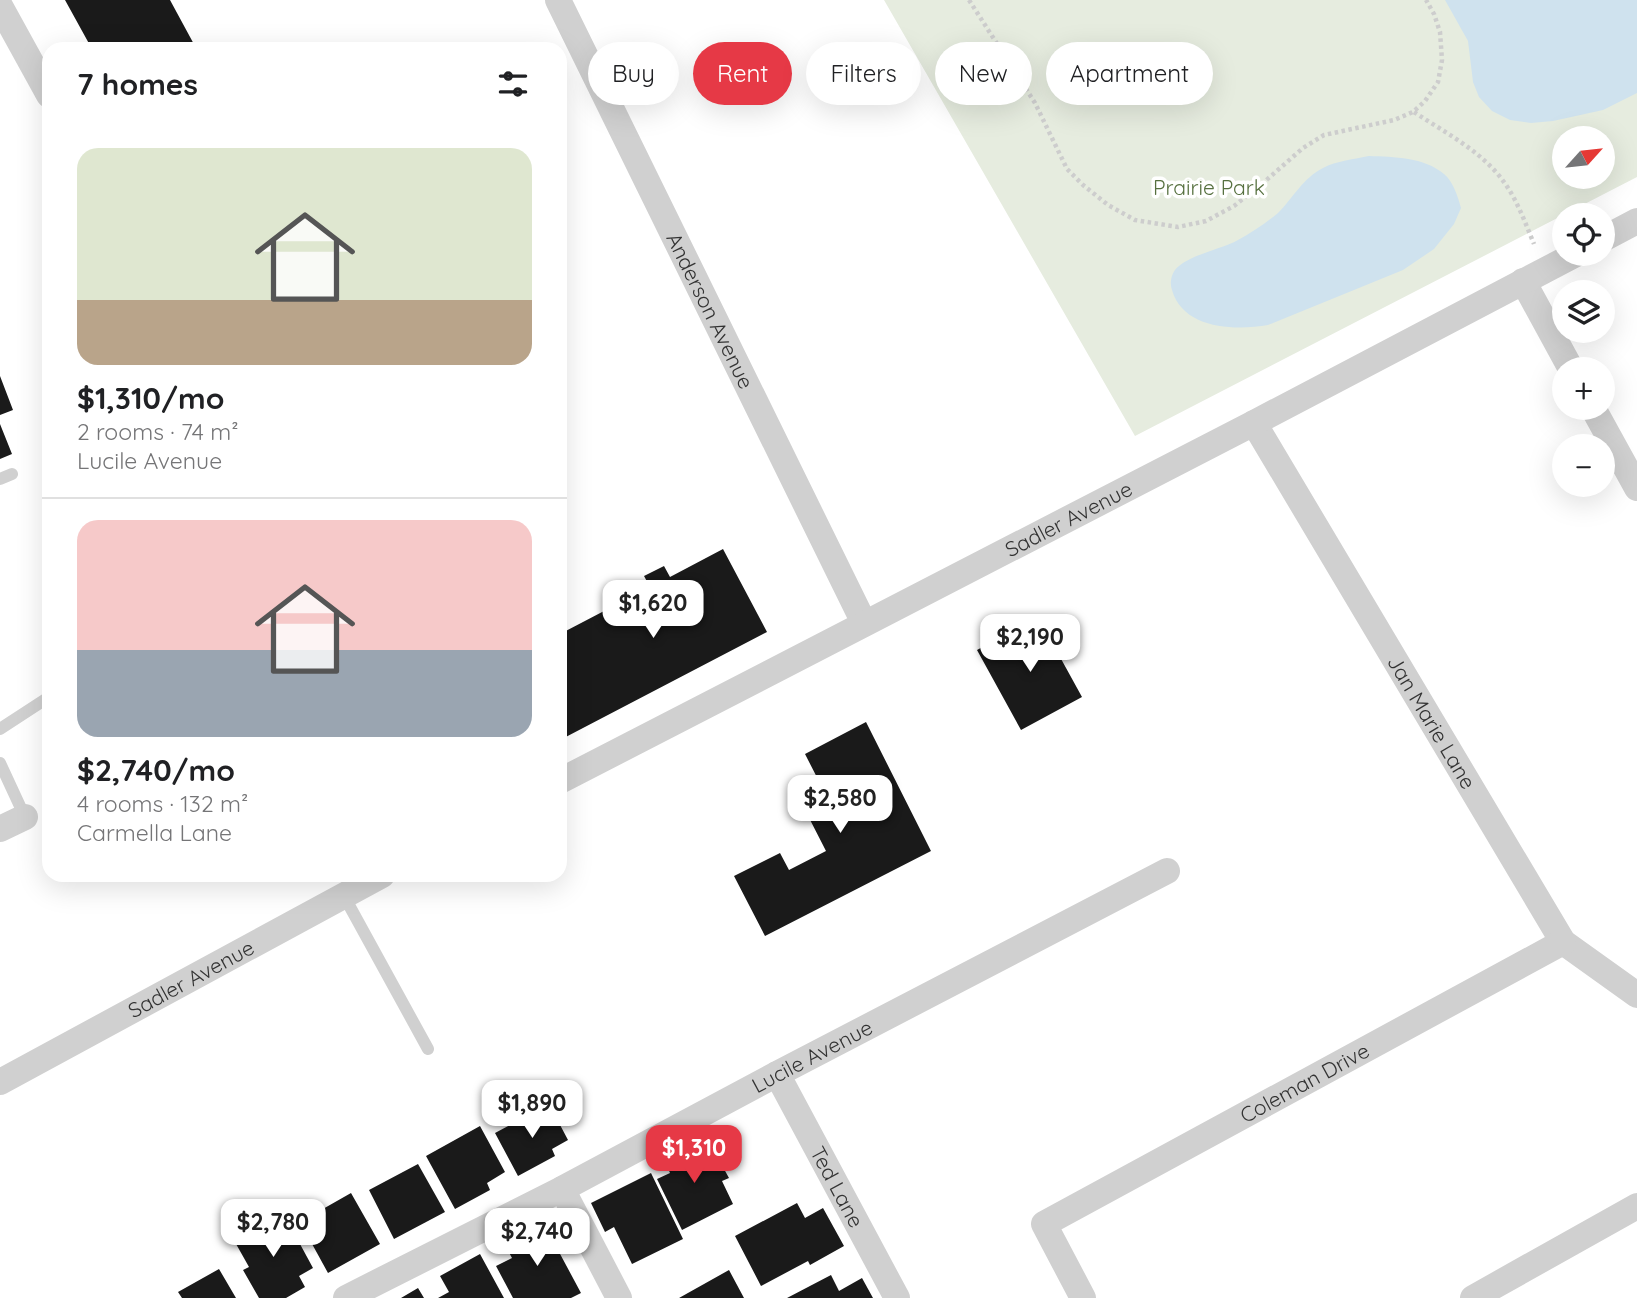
<!DOCTYPE html>
<html lang="en">
<head>
<meta charset="utf-8">
<style>
	:root { --surface:#fff; --page:#f2f2f2; --text:#202124; --muted:#757577; --line:#e0e0e0; --accent:#e63946 }
	body { margin:0; font-family:Quicksand,sans-serif; background:var(--page); color:var(--text); height:100vh; display:flex; flex-direction:column; font-size:26px; white-space:nowrap }
	* { box-sizing:border-box; margin:0 }
	p { font-size:23px; color:var(--muted) }
	.icon { flex:none; width:38px; height:38px; fill:none; stroke:currentColor; stroke-width:2; stroke-linecap:round; stroke-linejoin:round }
	.map { position:relative; flex:1; overflow:hidden }
	.panel { position:absolute; left:42px; top:42px; width:525px; height:840px; display:flex; flex-direction:column; background:var(--surface); border-radius:21px; box-shadow:0 7px 28px #0002 }
	.panel>* { flex:none }
	.banner { position:absolute; left:588px; top:42px; width:665px; height:63px; display:flex; gap:14px }
	.needle { width:46px; rotate:63deg }
	.buttons { position:absolute; left:1552px; top:126px; display:grid; gap:14px }
	.buttons a { display:grid; place-items:center; width:63px; height:63px; border-radius:50%; background:var(--surface); box-shadow:0 7px 28px #0002; font-size:35px }
	.price { position:absolute; translate:-50% -60px; padding:0 16px; border-radius:14px; background:#fff; color:#222; font-size:23px; line-height:46px; filter:drop-shadow(0 2px 4px #0008) }
	.price::after { content:''; position:absolute; left:50%; top:42px; width:21px; height:16px; margin-left:-10px; background:inherit; clip-path:polygon(0 0,100% 0,50% 100%) }
	.price.active { background:var(--accent); color:#fff }
	ul { padding:0; list-style:none }
	li { display:grid; align-content:center; gap:14px; height:371px; padding:0 35px }
	li+li { border-top:2px solid var(--line) }
	li span { display:grid; place-items:center; height:217px; border-radius:21px; color:#555 }
	li>.icon { margin-inline-start:auto }
	span .icon { width:126px; height:126px; fill:#fffc; stroke-width:1 }
	li b { font-size:30px }
	h2 { display:flex; justify-content:space-between; align-items:center; height:84px; padding:0 35px; font-size:30px }
	.tag { padding:0 24px; border-radius:32px; background:var(--surface); box-shadow:0 7px 28px #0002; font-size:24px; line-height:63px }
	.tag.active { background:var(--accent); color:#fff }
	.map>svg:first-child { display:block }
	.green { fill:#e6ecdf; fill-rule:evenodd }
	.water { fill:#cfe2ee }
	.building { fill:#1a1a1a }
	.lines { fill:none; stroke-linecap:round; stroke-linejoin:round }
	.path { stroke:#cdcdcd; stroke-width:4.5; stroke-dasharray:3.5 3.5; stroke-linecap:butt }
	.service { stroke:#d0d0d0; stroke-width:12 }
	.minor { stroke:#d0d0d0; stroke-width:26 }
	.labels { text-anchor:middle; dominant-baseline:central; stroke-width:7; stroke-linejoin:round; paint-order:stroke }
	.park-label { font-size:21px; fill:#56703f; stroke:#fff }
	.street-label { font-size:21px; fill:#333; stroke:#fff }
</style>
</head>
<body>
<div class="map">
<svg width="1637" height="1298" viewBox="0 0 1637 1298">
	<rect width="100%" height="100%" fill="#fff"/>
	<!-- green -->
	<path class="green" d="M884,0H1637V177L1135,436ZM1564,138H1603V177H1564Z"/>
	<!-- water -->
	<path class="water" d="M1445,0H1637V93L1603,110L1553,121L1531,123L1510,120L1492,111L1479,97L1473,82L1468,41Z
		M1369,156C1394,157 1424,157 1444,174C1453,181 1458,197 1461,208L1454,224L1434,249L1403,270L1268,325C1235,331 1183,329 1172,290C1169,282 1172,271 1179,266C1193,254 1222,249 1238,240C1251,233 1266,223 1278,213C1293,198 1303,178 1323,168C1336,161 1355,159 1369,156Z"/>
	<!-- building -->
	<path class="building" d="M65,0H170L196,48L92,49Z
		M0,376L13,410L0,415Z
		M0,424L12,454L0,459Z
		M723,549L767,632L560,740V634L650,587L644,576L664,566L670,577Z
		M1038,617L1082,697L1021,730L977,650Z
		M866,722L931,851L765,936L734,876L780,853L789,870L826,851L804,808L827,797L805,754Z
		M549,1104L568,1140L552,1149L555,1156L518,1176L495,1133Z
		M480,1126L505,1172L487,1183L490,1190L455,1209L426,1156Z
		M699,1139L712,1164L719,1160L729,1178L722,1181L733,1204L682,1230L657,1179L670,1173L663,1157Z
		M418,1164L445,1212L394,1239L369,1190Z
		M651,1173L683,1239L632,1264L614,1227L605,1232L591,1203Z
		M351,1193L380,1244L328,1273L300,1222Z
		M797,1203L805,1218L823,1208L844,1246L810,1265L808,1261L761,1286L735,1236Z
		M264,1217L271,1230L287,1220L313,1268L299,1276L305,1287L286,1298H259L243,1270L249,1267L231,1235Z
		M544,1224L581,1293L571,1298H513L496,1266L512,1258L505,1245Z
		M480,1254L504,1298H438L449,1292L440,1276Z
		M219,1269L236,1298H182L178,1292Z
		M729,1270L744,1298H679Z
		M831,1275L839,1291L862,1278L873,1298H787Z
		M418,1288L424,1298H401Z"/>
	<g class="lines">
		<!-- path -->
		<path class="path" d="M969,0L1035,103L1067,169L1083,185L1108,205L1135,220L1178,227L1206,221L1234,206L1263,183L1303,148L1324,135L1394,120L1413,112L1425,101L1438,82L1442,60L1440,32L1434,14L1426,0
			M1414,112C1447,134 1486,153 1508,188C1519,205 1526,225 1534,244"/>
		<!-- service -->
		<path class="service" d="M0,479L12,474
			M0,729L49,697
			M0,763L25,817
			M344,896L428,1049"/>
		<!-- minor -->
		<g class="minor">
			<path id="s1" d="M558,0L864,623"/>
			<path d="M0,6L49,95"/>
			<path d="M1603,239L1637,221"/>
			<path d="M1523,281L1571,369"/>
			<path d="M1593,408L1637,488"/>
			<path id="s2" d="M1254,423L1563,942L1637,995"/>
			<path id="s3" d="M560,781L1254,423L1576,254"/>
			<path d="M0,829L25,817"/>
			<path id="s4" d="M777,1074L897,1298"/>
			<path id="s5" d="M0,1082L382,875"/>
			<path d="M562,1189L619,1298"/>
			<path id="s6" d="M346,1298L562,1189L777,1074L1167,871"/>
			<path id="s7" d="M1083,1298L1044,1224L1563,942"/>
			<path d="M1473,1298L1637,1206"/>
		</g>
	</g>
	<g class="labels">
		<!-- park labels -->
		<g class="park-label">
			<text x="1209" y="187">Prairie Park</text>
		</g>
		<!-- street labels -->
		<g class="street-label">
			<text stroke="none"><textPath href="#s1" startOffset="346">Anderson Avenue</textPath></text>
			<text stroke="none"><textPath href="#s3" startOffset="572">Sadler Avenue</textPath></text>
			<text stroke="none"><textPath href="#s2" startOffset="348">Jan Marie Lane</textPath></text>
			<text stroke="none"><textPath href="#s5" startOffset="217">Sadler Avenue</textPath></text>
			<text stroke="none"><textPath href="#s6" startOffset="525">Lucile Avenue</textPath></text>
			<text stroke="none"><textPath href="#s7" startOffset="380">Coleman Drive</textPath></text>
			<text stroke="none"><textPath href="#s4" startOffset="128">Ted Lane</textPath></text>
		</g>
	</g>
</svg>
<div class="buttons">
<a><svg class="needle" viewBox="-14 -14 28 28"><path d="M0-13l5 13h-10z" fill="#e53935"/><path d="M0 13l5-13h-10z" fill="#757577"/></svg></a>
<a><svg class="icon" aria-label="locate" viewBox="0 0 24 24"><circle cx="12" cy="12" r="6"/><path d="M12 2v4M12 18v4M2 12h4M18 12h4"/></svg></a>
<a><svg class="icon" aria-label="layers" viewBox="0 0 24 24"><path d="M12 4l9 5-9 5-9-5zM3 14l9 5 9-5"/></svg></a>
<a>+</a>
<a>−</a>
</div>
<b class="price" style="left:653px;top:640px">$1,620</b>
<b class="price" style="left:1030px;top:674px">$2,190</b>
<b class="price" style="left:840px;top:835px">$2,580</b>
<b class="price" style="left:532px;top:1140px">$1,890</b>
<b class="price active" style="left:694px;top:1185px">$1,310</b>
<b class="price" style="left:273px;top:1259px">$2,780</b>
<b class="price" style="left:537px;top:1268px">$2,740</b>
<div class="banner">
<a class="tag">Buy</a>
<a class="tag active">Rent</a>
<a class="tag">Filters</a>
<a class="tag">New</a>
<a class="tag">Apartment</a>
</div>
<section class="panel">
<h2>7 homes<svg class="icon" aria-label="filters" viewBox="0 0 24 24"><path d="M4 7h16M4 17h16"/><circle cx="9" cy="7" r="2"/><circle cx="15" cy="17" r="2"/></svg></h2>
<ul>
<li><span style="background:linear-gradient(#dfe7d0 70%,#b9a48a 0)"><svg class="icon" aria-label="home" viewBox="0 0 24 24"><path d="M3 11l9-7 9 7M6 9v11h12V9"/></svg></span><div><b>$1,310/mo</b><p>2 rooms · 74 m²</p><p>Lucile Avenue</p></div></li>
<li><span style="background:linear-gradient(#f6c9c9 60%,#9aa5b1 0)"><svg class="icon" aria-label="home" viewBox="0 0 24 24"><path d="M3 11l9-7 9 7M6 9v11h12V9"/></svg></span><div><b>$2,740/mo</b><p>4 rooms · 132 m²</p><p>Carmella Lane</p></div></li>
</ul>
</section>
</div>
</body>
</html>
